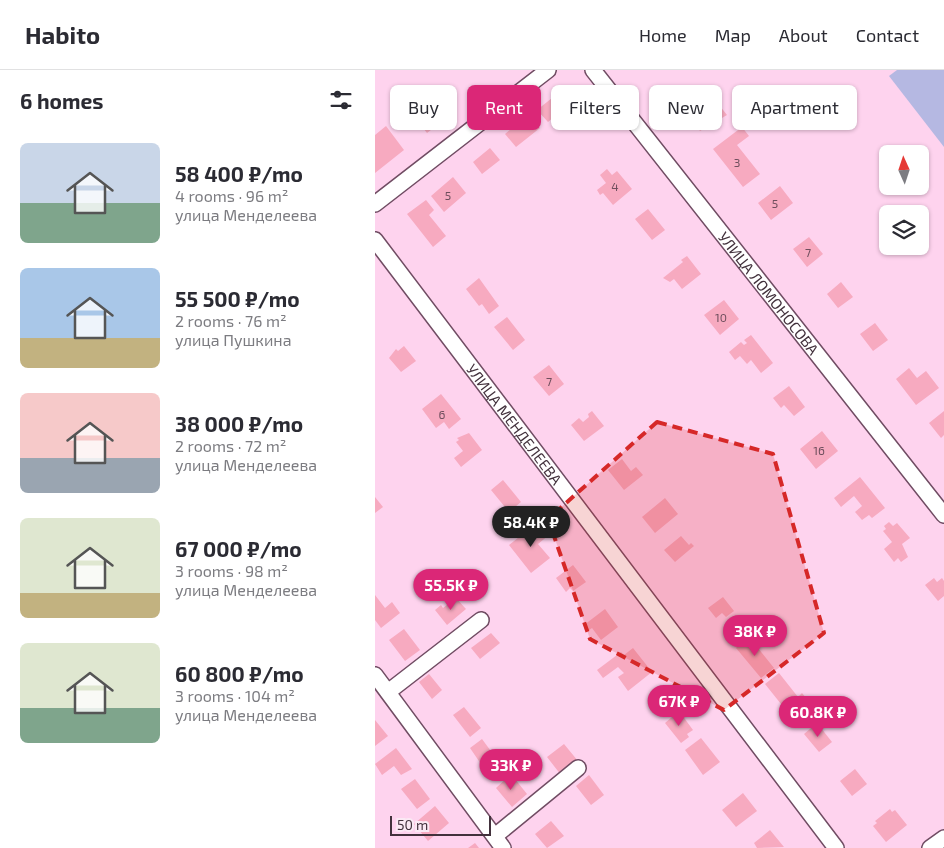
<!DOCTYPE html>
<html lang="en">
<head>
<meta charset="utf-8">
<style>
	:root { --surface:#fff; --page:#f7f7f7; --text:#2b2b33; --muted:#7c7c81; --line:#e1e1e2; --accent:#db2777 }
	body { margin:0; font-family:"Exo 2",sans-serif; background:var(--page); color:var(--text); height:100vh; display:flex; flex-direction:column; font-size:19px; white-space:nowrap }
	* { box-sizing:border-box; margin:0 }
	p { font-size:16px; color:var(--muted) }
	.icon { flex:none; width:28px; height:28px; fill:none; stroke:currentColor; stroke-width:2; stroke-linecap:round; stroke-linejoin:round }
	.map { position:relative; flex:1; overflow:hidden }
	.side { display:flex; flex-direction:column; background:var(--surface); width:375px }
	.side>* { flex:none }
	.hud { position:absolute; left:15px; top:15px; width:475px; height:45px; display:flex; gap:10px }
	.needle { width:32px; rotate:357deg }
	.buttons { position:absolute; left:504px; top:75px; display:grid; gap:10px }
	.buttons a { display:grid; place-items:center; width:50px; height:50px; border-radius:8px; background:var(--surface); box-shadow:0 1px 4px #0004; font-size:25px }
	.scale { position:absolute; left:15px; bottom:12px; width:101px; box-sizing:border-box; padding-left:5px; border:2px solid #42313c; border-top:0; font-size:14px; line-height:18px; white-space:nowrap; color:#42313c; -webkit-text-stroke:4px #fbe9f4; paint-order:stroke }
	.price { position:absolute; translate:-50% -42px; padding:0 11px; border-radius:18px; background:var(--accent); color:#fff; font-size:16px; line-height:32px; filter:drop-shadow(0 1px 2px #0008) }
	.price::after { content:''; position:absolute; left:50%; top:30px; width:15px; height:11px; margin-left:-8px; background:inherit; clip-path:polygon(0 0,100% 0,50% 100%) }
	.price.on { background:#222; color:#fff }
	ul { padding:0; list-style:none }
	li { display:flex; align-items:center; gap:15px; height:125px; padding:0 20px }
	li span { display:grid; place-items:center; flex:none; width:140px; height:100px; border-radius:8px; color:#555 }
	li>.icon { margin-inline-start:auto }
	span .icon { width:60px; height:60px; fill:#fffc; stroke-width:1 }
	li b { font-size:21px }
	h2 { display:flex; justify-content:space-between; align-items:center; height:60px; padding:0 20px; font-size:21px }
	.chip { padding:0 18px; border-radius:8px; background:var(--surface); box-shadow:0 1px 4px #0004; font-size:18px; line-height:45px }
	.chip.on { background:var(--accent); color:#fff }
	header { display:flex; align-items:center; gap:30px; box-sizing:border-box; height:70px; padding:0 25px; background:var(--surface); border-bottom:1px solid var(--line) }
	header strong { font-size:24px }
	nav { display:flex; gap:28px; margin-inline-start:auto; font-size:18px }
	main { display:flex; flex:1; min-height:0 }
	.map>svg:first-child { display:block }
	.green { fill:#b5b8e2 }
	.building { fill:#f7aac0 }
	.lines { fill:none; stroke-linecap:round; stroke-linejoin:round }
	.minor-casing { stroke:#704c63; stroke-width:18 }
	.minor { stroke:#fff; stroke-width:15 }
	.marked { fill:#d62828; fill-opacity:0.2; stroke:#d62828; stroke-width:4; stroke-dasharray:10 6; stroke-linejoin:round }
	.labels { text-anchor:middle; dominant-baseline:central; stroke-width:4; stroke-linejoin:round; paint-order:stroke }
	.number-label { font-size:12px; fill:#6f4f5d }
	.street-label { font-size:15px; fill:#42313c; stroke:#fbe9f4 }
</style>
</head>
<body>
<header>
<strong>Habito</strong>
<nav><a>Home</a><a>Map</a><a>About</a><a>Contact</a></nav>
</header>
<main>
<section class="side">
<h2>6 homes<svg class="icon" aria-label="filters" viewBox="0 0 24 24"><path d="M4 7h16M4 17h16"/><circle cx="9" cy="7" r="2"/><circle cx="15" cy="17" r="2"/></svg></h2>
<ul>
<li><span style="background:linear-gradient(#c9d6e8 60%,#7fa58c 0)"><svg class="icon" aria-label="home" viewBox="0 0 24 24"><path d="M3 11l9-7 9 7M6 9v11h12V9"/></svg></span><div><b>58 400 ₽/mo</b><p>4 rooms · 96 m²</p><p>улица Менделеева</p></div></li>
<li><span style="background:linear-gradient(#a9c7e8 70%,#c2b280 0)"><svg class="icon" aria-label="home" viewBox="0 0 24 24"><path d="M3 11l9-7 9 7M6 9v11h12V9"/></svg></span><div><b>55 500 ₽/mo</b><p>2 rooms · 76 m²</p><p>улица Пушкина</p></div></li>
<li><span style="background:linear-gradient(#f6c9c9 65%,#9aa5b1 0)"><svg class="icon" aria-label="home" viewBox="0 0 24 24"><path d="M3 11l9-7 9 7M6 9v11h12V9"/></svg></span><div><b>38 000 ₽/mo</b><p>2 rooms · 72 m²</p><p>улица Менделеева</p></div></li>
<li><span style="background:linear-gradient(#dfe7d0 75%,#c2b280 0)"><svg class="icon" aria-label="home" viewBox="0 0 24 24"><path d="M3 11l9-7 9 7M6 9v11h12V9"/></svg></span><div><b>67 000 ₽/mo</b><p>3 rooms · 98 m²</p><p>улица Менделеева</p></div></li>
<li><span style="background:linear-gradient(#dfe7d0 65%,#7fa58c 0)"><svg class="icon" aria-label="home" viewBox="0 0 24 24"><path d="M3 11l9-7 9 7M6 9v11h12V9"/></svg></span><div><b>60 800 ₽/mo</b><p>3 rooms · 104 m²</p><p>улица Менделеева</p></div></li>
</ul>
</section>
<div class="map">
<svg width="569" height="778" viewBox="0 0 569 778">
	<rect width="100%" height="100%" fill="#fed3ee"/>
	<!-- green -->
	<path class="green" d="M522,0H569V77L514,6Z"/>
	<!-- building -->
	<path class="building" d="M64,16L82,40L52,63L34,40Z
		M192,16L205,31L196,38L193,35L173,52L162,40Z
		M334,22L352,45L325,61L312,43L329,30L327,28Z
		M154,44L165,58L141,77L130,64Z
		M11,56L29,80L0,103V65Z
		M367,57L374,66L362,75L385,104L368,117L338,79Z
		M115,78L125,90L107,104L98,92Z
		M232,99L237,105L242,101L257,119L238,135L228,123L225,125L222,120L231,113L225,105Z
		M78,107L91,123L69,142L56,126Z
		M405,116L418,133L396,150L383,133Z
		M51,130L59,140L54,145L71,166L58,177L32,144Z
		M273,139L290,160L277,170L260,149Z
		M434,167L448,184L432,197L418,179Z
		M312,186L326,204L307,219L299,209L295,212L288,208L308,192L306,190Z
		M104,208L124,236L114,244L107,234L104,236L91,219Z
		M466,212L478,227L463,238L452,224Z
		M349,230L364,249L345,265L329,245Z
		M132,247L150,270L138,280L119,257Z
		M500,253L513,270L498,281L485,264Z
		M376,265L398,293L386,303L376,290L372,294L365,286L360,290L354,282L366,272L369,275L372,273L369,270Z
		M29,276L41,291L26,302L14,288L21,279L23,281Z
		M174,295L189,314L174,326L158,307Z
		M534,298L542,308L551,301L564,318L541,335L521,309Z
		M414,316L430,337L419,346L409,335L406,338L398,328Z
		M66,324L86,349L74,359L69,352L61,358L47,339Z
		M217,341L229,356L209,371L196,355L204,348L208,352L214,347L213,344Z
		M569,341V365L566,368L554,353Z
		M447,361L463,381L441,399L425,379Z
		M94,363L107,380L86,397L79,388L88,381L81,372L84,370L82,368Z
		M247,389L256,401L261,397L268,405L249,420L233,400Z
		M485,407L510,438L497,448L494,445L487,450L480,442L487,436L479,426L466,437L459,428Z
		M128,410L146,432L134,442L116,420Z
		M0,427L8,437L0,443Z
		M290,428L303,444L280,463L267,447Z
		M163,452L174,465L163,474L175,488L156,503L134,475Z
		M514,452L518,456L522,453L535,468L527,474L533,487L526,492L523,488L519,492L509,479L517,472L508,461L511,459L509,456Z
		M306,466L314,475L316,473L319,476L300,492L289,480Z
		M198,495L211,512L198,521L195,518L191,522L181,508Z
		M559,508L562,512L567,508L569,511V526L563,531L550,515Z
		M0,525L10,538L17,532L25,543L6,558L0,550Z
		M348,527L359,541L351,547L347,543L341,548L333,538Z
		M81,528L91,539L72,555L60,540L66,535L68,538Z
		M230,539L243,557L226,570L217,558L213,561L209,555Z
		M29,559L45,580L30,591L14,570Z
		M116,563L125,573L105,589L96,578Z
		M369,567L371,569L374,567L399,598L386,608L361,578Z
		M258,578L277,602L253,621L243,607L249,603L243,597L228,608L222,600L246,582L249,585Z
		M404,603L423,627L427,623L437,635L418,649L390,614Z
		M54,604L67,620L57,629L44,612Z
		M89,637L106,658L95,667L78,645Z
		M304,641L318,660L312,664L314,667L306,673L290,653Z
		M0,650L13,666L0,676Z
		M442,653L457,672L444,682L429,664Z
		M326,668L345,692L328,705L310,680Z
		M107,669L121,688L108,697L95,678Z
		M189,674L203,691L186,705L172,687Z
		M21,678L37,699L26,705L19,696L7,705L0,694Z
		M480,699L492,714L477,726L465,711Z
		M136,704L152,724L137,737L121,718Z
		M214,705L229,725L216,735L201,716Z
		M40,709L55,729L42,739L26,719Z
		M368,723L382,741L361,757L347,740Z
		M60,736L74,753L53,771L39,754Z
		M515,739L517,742L520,740L532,755L511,772L498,756L502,753L500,751Z
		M176,751L189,766L172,778L160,764Z
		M395,760L409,777L382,778L379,773Z
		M100,773L104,778H93Z"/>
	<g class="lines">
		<!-- minor casing -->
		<g class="minor-casing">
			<g id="minor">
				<path id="s1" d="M218,0L569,445"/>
				<path d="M0,134L173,0"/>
				<path id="s2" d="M0,170L461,778"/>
				<path d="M0,605L128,778"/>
				<path d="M13,622L106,550"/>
				<path d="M120,766L203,698"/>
				<path d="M555,778L569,768"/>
			</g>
		</g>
		<!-- minor -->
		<use href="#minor" class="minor"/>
	</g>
	<!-- marked area -->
	<path class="marked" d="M282,352L398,384L449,563L349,640L215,569L173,449Z"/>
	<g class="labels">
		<!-- number labels -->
		<g class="number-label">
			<text x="362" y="92">3</text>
			<text x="240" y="116">4</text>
			<text x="73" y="125">5</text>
			<text x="400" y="133">5</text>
			<text x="433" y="182">7</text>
			<text x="346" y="247">10</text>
			<text x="174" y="311">7</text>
			<text x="67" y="344">6</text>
			<text x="444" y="380">16</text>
		</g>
		<!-- street labels -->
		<g class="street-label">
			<text stroke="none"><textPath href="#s1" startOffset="284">УЛИЦА ЛОМОНОСОВА</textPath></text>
			<text stroke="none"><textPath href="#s2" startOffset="231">УЛИЦА МЕНДЕЛЕЕВА</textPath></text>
		</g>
	</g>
</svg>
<div class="buttons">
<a><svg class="needle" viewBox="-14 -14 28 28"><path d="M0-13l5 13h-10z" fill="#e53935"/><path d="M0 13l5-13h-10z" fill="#7c7c81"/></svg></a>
<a><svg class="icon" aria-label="layers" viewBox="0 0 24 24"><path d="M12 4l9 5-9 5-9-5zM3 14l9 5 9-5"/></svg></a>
</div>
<div class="scale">50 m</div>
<b class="price on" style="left:156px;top:478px">58.4K ₽</b>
<b class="price" style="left:76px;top:541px">55.5K ₽</b>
<b class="price" style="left:380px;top:587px">38K ₽</b>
<b class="price" style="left:304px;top:657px">67K ₽</b>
<b class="price" style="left:443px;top:668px">60.8K ₽</b>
<b class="price" style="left:136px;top:721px">33K ₽</b>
<div class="hud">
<a class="chip">Buy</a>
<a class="chip on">Rent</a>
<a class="chip">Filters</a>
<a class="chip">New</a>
<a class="chip">Apartment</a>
</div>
</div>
</main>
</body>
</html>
